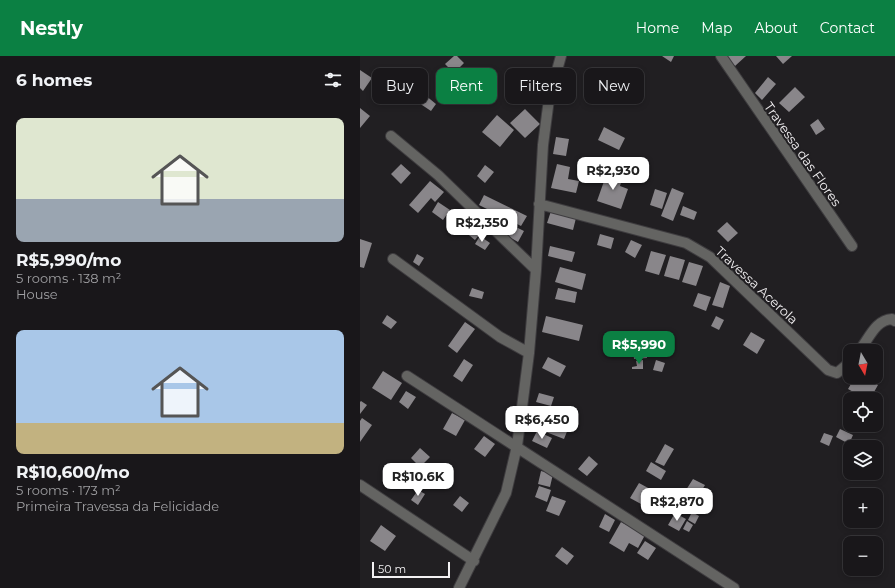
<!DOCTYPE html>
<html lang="en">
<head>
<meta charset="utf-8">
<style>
	:root { --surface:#19171a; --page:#262427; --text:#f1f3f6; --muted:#9f9fa2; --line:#373639; --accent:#0b8043 }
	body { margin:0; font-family:Montserrat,sans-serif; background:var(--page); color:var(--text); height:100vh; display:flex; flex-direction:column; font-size:15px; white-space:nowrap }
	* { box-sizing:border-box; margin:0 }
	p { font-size:13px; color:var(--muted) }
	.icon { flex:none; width:22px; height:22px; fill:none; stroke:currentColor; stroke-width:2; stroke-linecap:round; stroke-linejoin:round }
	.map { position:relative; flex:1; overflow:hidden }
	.details { display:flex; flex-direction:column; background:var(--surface); width:360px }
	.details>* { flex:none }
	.top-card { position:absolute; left:12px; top:12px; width:380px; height:36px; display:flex; gap:8px }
	.needle { width:26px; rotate:170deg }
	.buttons { position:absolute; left:483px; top:288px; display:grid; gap:8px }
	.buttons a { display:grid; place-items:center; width:40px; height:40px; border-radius:8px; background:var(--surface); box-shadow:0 2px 6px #0003,0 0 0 1px var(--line); font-size:20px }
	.scale { position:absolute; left:12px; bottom:10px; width:78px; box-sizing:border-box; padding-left:4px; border:2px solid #f3f1f3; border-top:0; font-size:11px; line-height:14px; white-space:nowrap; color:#f3f1f3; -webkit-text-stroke:3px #211f22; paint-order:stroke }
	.price { position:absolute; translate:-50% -34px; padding:0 9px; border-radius:8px; background:#fff; color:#222; font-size:13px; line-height:26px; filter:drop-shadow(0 1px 2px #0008) }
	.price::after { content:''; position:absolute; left:50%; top:24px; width:12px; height:9px; margin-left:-6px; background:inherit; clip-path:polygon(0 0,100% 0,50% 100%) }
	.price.current { background:var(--accent); color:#fff }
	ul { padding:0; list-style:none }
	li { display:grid; align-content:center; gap:8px; height:212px; padding:0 16px }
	li span { display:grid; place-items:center; height:124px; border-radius:8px; color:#555 }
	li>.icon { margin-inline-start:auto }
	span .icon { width:72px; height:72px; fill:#fffc; stroke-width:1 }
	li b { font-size:17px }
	h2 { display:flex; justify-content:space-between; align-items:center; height:48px; padding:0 16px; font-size:17px }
	.pill { padding:0 14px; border-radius:8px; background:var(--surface); box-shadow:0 2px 6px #0003,0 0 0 1px var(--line); font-size:14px; line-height:36px }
	.pill.current { background:var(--accent); color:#fff }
	header { display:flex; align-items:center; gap:24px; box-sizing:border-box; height:56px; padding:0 20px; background:var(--accent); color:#fff }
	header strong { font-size:19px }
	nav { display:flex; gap:22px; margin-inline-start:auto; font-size:14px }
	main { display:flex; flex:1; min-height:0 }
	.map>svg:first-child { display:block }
	.building { fill:#89868a }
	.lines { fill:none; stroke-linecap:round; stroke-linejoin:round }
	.minor-casing { stroke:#3e3c3f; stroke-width:12 }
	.minor { stroke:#646462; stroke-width:10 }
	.labels { text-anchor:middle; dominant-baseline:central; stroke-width:4; stroke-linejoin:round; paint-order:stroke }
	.street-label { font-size:13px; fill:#f3f1f3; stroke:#211f22 }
</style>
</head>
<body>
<header>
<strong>Nestly</strong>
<nav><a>Home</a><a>Map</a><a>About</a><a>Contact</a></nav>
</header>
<main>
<section class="details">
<h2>6 homes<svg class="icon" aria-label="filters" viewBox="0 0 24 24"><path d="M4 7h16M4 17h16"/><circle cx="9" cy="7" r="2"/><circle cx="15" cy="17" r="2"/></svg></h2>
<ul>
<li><span style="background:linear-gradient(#dfe7d0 65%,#9aa5b1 0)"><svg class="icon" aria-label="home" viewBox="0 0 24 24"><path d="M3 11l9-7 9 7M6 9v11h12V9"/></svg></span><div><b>R$5,990/mo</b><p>5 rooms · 138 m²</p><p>House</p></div></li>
<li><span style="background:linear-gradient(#a9c7e8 75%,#c2b280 0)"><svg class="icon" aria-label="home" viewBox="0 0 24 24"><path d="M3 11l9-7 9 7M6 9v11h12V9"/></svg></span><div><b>R$10,600/mo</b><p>5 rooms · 173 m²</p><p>Primeira Travessa da Felicidade</p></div></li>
</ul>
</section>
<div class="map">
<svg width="535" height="532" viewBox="0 0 535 532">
	<rect width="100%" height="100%" fill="#211f22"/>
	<!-- building -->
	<path class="building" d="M94,0H97L104,7L94,17L85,8Z
		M302,0H314L311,6Z
		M366,0H386L375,10Z
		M416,0H432L423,8Z
		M20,12L32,16L25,33L13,29Z
		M160,12L173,18L166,32L153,26Z
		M0,14L12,22L3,35L0,32Z
		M408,21L416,28L402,44L395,37Z
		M37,23L46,31L49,27L62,35L54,47L41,38L46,31L34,43L26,35Z
		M122,24L134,34L125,43L114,34Z
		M435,31L445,41L429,56L419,47Z
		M65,39L76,48L71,55L59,47Z
		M0,52L10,60L0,72Z
		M165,53L180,68L165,82L150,67Z
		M137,59L154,74L140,91L122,76Z
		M458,63L465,73L456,79L450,69Z
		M244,71L265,82L259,94L238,84Z
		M196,81L209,83L206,100L193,98Z
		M41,108L51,117L41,128L31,118Z
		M197,108L210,111L208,123L219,125L216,137L191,132Z
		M125,109L134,116L125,127L117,120Z
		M248,114L263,120L260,130L268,133L261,153L237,145Z
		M70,125L84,136L75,146L71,142L58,157L49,149Z
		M312,132L324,137L313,165L301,160Z
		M295,133L307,137L302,153L290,149Z
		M124,139L167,160L161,170L119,149Z
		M78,146L90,154L83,164L72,156Z
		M323,150L337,156L334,164L320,159Z
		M191,155L216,162L213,174L187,167Z
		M94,162L104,169L98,178L88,172Z
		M112,165L123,174L115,184L104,175Z
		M367,166L378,177L368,186L357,175Z
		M152,169L164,175L158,186L146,179Z
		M240,178L254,182L251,193L237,189Z
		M120,180L130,187L125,194L115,188Z
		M0,183L12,187L4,212L0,211Z
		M271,184L282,189L275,202L265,196Z
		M190,190L215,196L212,206L188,200Z
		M291,195L306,199L299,219L285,215Z
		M57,198L64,202L59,210L53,206Z
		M310,200L325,204L319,224L304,220Z
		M329,206L343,210L336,230L322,226Z
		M200,211L226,218L222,234L195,226Z
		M360,226L370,230L363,252L352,249Z
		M112,232L124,236L122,243L109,240Z
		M198,232L217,236L215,247L195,243Z
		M338,237L351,241L346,255L333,250Z
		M27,259L37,266L31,273L22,267Z
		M186,260L223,269L219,285L182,276Z
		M356,260L364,264L359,274L351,270Z
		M105,266L115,273L97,297L88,290Z
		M391,276L405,284L397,298L383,289Z
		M286,291L287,302L274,303L273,293Z
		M188,301L206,310L200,321L182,312Z
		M104,303L113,309L102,326L93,320Z
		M283,304V313H272V311L277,310L276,305Z
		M296,304L305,307L302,316L293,314Z
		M23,315L42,327L31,344L12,332Z
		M495,321H505L518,329L510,343H506L488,333Z
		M46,335L56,341L48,353L39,346Z
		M179,337L194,341L191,350L176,346Z
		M1,345L7,349L0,358V346Z
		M92,357L105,364L96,380L83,373Z
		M2,362L12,369L0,386V365Z
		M191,362L210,368L204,383L186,376Z
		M480,373L493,379L489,388L476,381Z
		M177,375L192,382L187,392L172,385Z
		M464,377L473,380L469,390L460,386Z
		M124,380L135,388L125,401L114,393Z
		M305,388L314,393L304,410L295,406Z
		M60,392L70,401L60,411L51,402Z
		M229,400L238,408L227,420L218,413Z
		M291,406L306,415L301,424L286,415Z
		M181,415L193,418L190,431L178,428Z
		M333,423L345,429L338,441L326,434Z
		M279,427L290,433L281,448L270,442Z
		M179,430L191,434L187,446L175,441Z
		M58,434L65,438L58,449L51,444Z
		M100,440L109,447L102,456L93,449Z
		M192,440L206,445L199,460L186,455Z
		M332,456L339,460L335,468L328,464Z
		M315,457L326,463L319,475L308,469Z
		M245,458L255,464L249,476L239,471Z
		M327,465L333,469L329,476L323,473Z
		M261,466L285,479L278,492L269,487L264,496L249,487Z
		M21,469L36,480L25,495L10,485Z
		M285,485L296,492L288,504L277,497Z
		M202,491L214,500L207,509L195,500Z"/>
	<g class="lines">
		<!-- minor casing -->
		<g class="minor-casing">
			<path id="minor" d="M361,0L492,190
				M31,80L78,119L176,214
				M179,148L326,187L350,201L468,314L477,317L490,306
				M33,203L140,281L169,297
				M499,295C509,283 515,264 532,263L535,265
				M47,320L374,532
				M0,429L114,505
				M99,532L146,437L157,390L169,297L176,214L183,89L189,43L201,0"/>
		</g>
		<!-- minor -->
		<use href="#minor" class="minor"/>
	</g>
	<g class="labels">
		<!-- street labels -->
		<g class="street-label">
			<text transform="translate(443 98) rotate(55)">Travessa das Flores</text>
			<text transform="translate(397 229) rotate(43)">Travessa Acerola</text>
		</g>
	</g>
</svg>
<div class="buttons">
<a><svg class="needle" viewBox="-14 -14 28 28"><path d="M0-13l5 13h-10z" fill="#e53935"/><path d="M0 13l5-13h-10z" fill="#9f9fa2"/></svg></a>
<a><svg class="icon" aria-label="locate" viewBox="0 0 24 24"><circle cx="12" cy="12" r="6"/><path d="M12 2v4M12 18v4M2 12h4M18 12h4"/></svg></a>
<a><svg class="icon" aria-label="layers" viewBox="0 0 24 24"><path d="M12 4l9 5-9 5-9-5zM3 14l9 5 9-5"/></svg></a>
<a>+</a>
<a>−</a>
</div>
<div class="scale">50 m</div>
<b class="price" style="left:253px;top:135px">R$2,930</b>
<b class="price" style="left:122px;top:187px">R$2,350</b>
<b class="price current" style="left:279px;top:309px">R$5,990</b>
<b class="price" style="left:182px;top:384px">R$6,450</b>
<b class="price" style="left:58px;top:441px">R$10.6K</b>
<b class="price" style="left:317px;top:466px">R$2,870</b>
<div class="top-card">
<a class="pill">Buy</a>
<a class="pill current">Rent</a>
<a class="pill">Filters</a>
<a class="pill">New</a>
</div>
</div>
</main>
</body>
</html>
